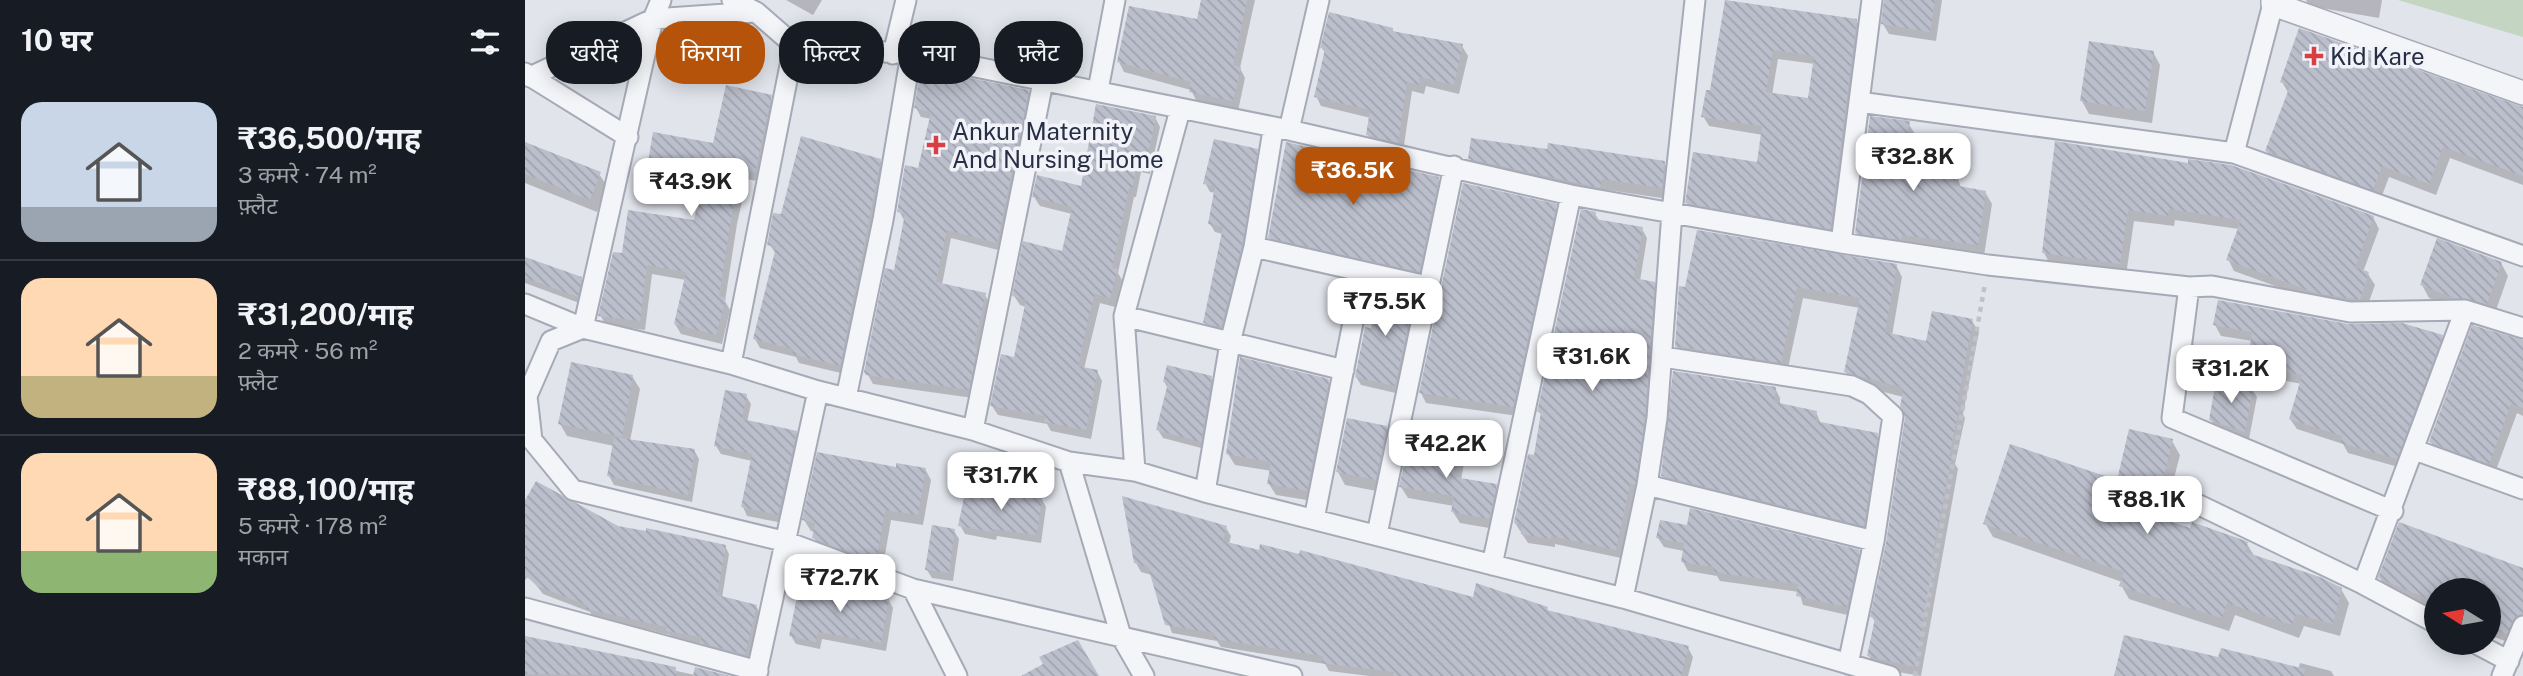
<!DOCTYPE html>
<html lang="hi">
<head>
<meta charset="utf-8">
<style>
	:root { --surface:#171b24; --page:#20242c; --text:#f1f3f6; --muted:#9ea1a6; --line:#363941; --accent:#b45309 }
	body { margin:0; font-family:"Public Sans","Noto Sans Devanagari",sans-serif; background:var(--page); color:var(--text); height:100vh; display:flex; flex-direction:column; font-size:26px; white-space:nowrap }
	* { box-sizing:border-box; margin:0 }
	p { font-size:23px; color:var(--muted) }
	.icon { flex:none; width:38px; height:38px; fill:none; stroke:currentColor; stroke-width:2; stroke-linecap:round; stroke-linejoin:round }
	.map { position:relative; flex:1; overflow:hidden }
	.side { display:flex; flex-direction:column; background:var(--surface); width:525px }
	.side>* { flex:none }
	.top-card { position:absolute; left:21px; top:21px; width:665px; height:63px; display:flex; gap:14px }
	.needle { width:46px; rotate:281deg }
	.tools { position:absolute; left:1899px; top:578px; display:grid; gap:14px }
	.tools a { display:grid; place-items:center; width:77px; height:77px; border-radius:50%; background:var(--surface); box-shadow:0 4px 18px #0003; font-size:35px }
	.price { position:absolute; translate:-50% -60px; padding:0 16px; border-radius:14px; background:#fff; color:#222; font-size:23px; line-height:46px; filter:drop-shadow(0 2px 4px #0008) }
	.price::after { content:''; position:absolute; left:50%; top:42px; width:21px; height:16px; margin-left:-10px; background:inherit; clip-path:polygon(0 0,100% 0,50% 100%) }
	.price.on { background:var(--accent); color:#fff }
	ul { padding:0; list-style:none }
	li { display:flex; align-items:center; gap:21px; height:175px; padding:0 21px }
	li+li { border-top:2px solid var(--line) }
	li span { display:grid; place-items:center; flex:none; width:196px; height:140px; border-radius:21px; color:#555 }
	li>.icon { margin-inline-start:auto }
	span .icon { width:84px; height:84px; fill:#fffc; stroke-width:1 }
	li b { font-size:30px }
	h2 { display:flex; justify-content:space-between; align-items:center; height:84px; padding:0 21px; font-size:30px }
	.pill { padding:0 24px; border-radius:28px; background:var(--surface); box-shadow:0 4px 18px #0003; font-size:24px; line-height:63px }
	.pill.on { background:var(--accent); color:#fff }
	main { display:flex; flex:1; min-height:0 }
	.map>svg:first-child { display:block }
	.park { fill:#c4d5c2 }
	.shadow { fill:#0003; fill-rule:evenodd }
	.building { fill:url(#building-back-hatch); fill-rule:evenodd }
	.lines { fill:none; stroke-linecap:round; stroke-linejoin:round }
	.minor-casing { stroke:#a6aab6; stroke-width:23 }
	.tertiary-casing { stroke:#a6aab6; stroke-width:26 }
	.path { stroke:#bfc2ca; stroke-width:4.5; stroke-dasharray:5 5; stroke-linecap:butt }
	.minor { stroke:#f4f5f9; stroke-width:19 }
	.tertiary { stroke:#f4f5f9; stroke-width:23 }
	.poi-dot { fill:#d83e44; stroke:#f1f3f8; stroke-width:2.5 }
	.labels { text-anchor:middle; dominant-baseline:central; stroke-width:7; stroke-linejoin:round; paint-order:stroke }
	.poi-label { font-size:24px; fill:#282f44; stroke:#f1f3f8; text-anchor:start }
</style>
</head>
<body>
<main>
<section class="side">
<h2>10 घर<svg class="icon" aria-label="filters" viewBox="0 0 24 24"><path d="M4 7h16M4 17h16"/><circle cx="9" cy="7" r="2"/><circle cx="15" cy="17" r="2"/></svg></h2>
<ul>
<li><span style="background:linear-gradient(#c9d6e8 75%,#9aa5b1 0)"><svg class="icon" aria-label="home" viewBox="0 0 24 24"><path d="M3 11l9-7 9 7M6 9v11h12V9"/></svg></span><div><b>₹36,500/माह</b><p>3 कमरे · 74 m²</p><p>फ़्लैट</p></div></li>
<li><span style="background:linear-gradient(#ffd9b3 70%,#c2b280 0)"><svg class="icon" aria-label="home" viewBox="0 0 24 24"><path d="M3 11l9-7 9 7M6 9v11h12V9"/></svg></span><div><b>₹31,200/माह</b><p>2 कमरे · 56 m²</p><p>फ़्लैट</p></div></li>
<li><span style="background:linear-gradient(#ffd9b3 70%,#8fb573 0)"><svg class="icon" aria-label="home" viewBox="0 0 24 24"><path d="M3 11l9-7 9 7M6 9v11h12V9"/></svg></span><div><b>₹88,100/माह</b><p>5 कमरे · 178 m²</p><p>मकान</p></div></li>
</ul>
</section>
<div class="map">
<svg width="1998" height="676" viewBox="0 0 1998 676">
	<defs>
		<pattern id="building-back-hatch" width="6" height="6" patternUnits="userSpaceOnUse" patternTransform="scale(1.75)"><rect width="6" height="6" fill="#bbbfcb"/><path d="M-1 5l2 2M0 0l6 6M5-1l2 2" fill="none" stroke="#a1a4b0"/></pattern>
	</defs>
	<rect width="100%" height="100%" fill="#e1e4eb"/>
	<!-- park -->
	<path class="park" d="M1873,0H1998V37Z"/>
	<!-- shadow -->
	<path class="shadow" d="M261,0H297L288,15Z
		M678,0H730L715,68L720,78L713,111L672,102L666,90L599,72L594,62L673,21Z
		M1361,0H1417L1411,41L1364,34L1358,24Z
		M1781,0H1857L1854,18L1784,6Z
		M1202,1L1331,20L1337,30L1310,238L1168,212L1162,203L1233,164L1238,135L1184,126L1178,116L1187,92ZM1253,59L1290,64L1284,100L1247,95Z
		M867,29L870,33L937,46L943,56L934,94L901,86L899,94L887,91L878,152L849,145L843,135L846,118L796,106L791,96L801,54L797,48Z
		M1628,52L1635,65L1627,123L1564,114L1557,101Z
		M1757,82L1998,107V185L1925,158L1911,195L1864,177L1855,201L1749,163L1742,151L1764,94Z
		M503,92L508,101L477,251L426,238L417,285L460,295L465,304L453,356L456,360L448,398L348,384L343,375L370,272L379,220L374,211L394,170L407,119L396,117L391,108Z
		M245,97L251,107L236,182L222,179L212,224L200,301L205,310L197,344L156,334L150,324L161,280L127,274L120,330L81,325L75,315L98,255L170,222L180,181L131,172L125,161L189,145Z
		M630,117L635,127L625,174L616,172L611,197H609L593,273L597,280L590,307L575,303L559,369L572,371L577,381L566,439L526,431L522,424L473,415L467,406L490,359L501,307L495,305L489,296L539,253L547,214L515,206L509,197L557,188Z
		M1383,123L1390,134L1385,164L1431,172L1436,188L1460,192L1467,204L1459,256L1338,244L1331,232Z
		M1531,143L1848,217L1854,229L1838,272L1843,274L1850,285L1841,310L1799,304L1709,271L1703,259L1714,229L1650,220L1649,226L1609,221L1601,275L1525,264L1519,253Z
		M0,144L74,174L82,186L72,212L0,183Z
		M731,150L736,159L721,254L701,335L684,331L680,322L698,234L690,232L685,224L691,193L685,192L680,183Z
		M1024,151L1139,163L1146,174L1143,199L1083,190L1081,198L951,170L945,158Z
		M355,160L360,170L320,374L274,363L271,357L235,348L230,339L251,254L244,244Z
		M913,179L918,188L899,280L750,247L745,237Z
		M1030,206L1036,216L993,416L901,403L896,393Z
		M1070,214L1075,222L1117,229L1122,238L1115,281L1129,283L1134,292L1124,427L1114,493L1109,492L1096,558L1030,544V547L1003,543L990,523L1010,458L1017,416L1014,412Z
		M0,258L56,278L61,287L57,304L0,283Z
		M1976,263L1983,276L1969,316L1937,310L1904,298L1897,285Z
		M1371,265L1377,277L1367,336L1403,343L1447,321L1454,332L1438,414L1440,418L1430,464L1433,469L1396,676L1350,668L1344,656L1351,623L1347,617L1363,543L1382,418L1378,397L1328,384L1321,372L1335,308L1278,298L1262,373L1158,357L1151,346L1156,288Z
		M888,297L893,306L875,394L836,385L831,377L847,330Z
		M1690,325L1823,326L1917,336L1923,347L1877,468L1823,453L1818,444L1772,429L1765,419L1777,384L1730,375L1724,364L1728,341L1696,336Z
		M1998,341V416L1992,413L1970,473L1912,453L1906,442Z
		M107,376L115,389L105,441L169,450L174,459L167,502L89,485L84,476L89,446L42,436L35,424Z
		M686,378L691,386L680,449L638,438L633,430L643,389L639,381Z
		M803,381L810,392L788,501L751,495L744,484L747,471L710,465L703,454Z
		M1250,388L1255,398V405L1291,412L1296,424L1352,435L1357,444L1344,535L1143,485L1138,475Z
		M1727,389L1732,397L1724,439L1691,429L1686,420Z
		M221,396L226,404L222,422L271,432L276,441L258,523L222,516L218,507L227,461L196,454L191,446Z
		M861,427L868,440L857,492L820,485L813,472Z
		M1647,441L1655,455L1638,521L1722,544L1730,557L1816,589L1824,603L1815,636L1779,626L1774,638L1710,615L1704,631L1604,599L1596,585L1597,582L1468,537L1460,523L1593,482Z
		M932,452L939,463L936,480L971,486L977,497L970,529L935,523L928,512L929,506L883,498L876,487Z
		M372,469H400L406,480L398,525L366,520L357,572L296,549L289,538L290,532L286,531L279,520Z
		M484,498H516L521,507L516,543L472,536L471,540L440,534L435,525Z
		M0,504L92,528L200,546L204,554L197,598L231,606L236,615L224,662L182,651L178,644L148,639L145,635L68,617L65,612L18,594L4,576L0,580Z
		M701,528L706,536L704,544L949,600L1022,608L1024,613L1163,648L1168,657L1163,676H844L804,671L800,664L696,647L692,641L647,633L627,575L616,572L611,563Z
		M429,531L434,539L428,581L407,578L402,570Z
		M1133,538L1333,552L1339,561L1327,616L1278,605L1274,592L1195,581L1192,576L1163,571L1158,562L1159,551L1139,547Z
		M1998,569V627L1988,644L1964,635V590H1911V610L1862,590L1855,578Z
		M346,588L351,597L363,599L368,608L361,651L297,639L295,649L271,644L266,636L321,598Z
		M0,638L170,675L198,676H0Z
		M1695,659L1773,670L1775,663L1806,671L1809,676H1591Z"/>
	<!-- building -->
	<path class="building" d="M676,0H722L708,65L716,67L708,101L664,92L666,82L592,62L604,6L672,19Z
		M1200,0L1332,19L1305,229L1160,203L1168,152L1232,162L1237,126L1176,117L1181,90H1185ZM1248,50L1289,56L1283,98L1241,92Z
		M1359,0H1410L1405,32L1356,24Z
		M804,12L868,28L867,31L938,44L929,85L895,77L894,85L882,82L873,143L841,135L845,110L789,97L800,49L795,48Z
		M1774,28L1998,107V176L1918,147L1904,184L1857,166L1848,190L1740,151L1765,86L1755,82Z
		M1564,41L1629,51L1620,111L1555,101Z
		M396,68L504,90L472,243L422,230L411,282L461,293L449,345L452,350L444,390L341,375L339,372L360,268L369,270L380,214L372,212L380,165L393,168L406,112L389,108Z
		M201,85L247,95L230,172L217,169L207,213L194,296L201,298L191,335L149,324L161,272L122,265L115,321L73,316L88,252L97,253L103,210L169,220L180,172L123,162L128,132L188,143Z
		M571,104L631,116L621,165L612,164L607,189L604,188L587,268L593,269L585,298L570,294L564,315L553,366L573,370L561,430L519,422L520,416L465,406L476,354L489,357L501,300L487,296L498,241L537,251L547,207L507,197L512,175L556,186Z
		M1345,116L1385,121L1378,161L1432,171L1429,185L1461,191L1453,245L1377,235L1376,240L1330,233Z
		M276,136L356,159L315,366L267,354L268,349L228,339L251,247L242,245L248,213L256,214Z
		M946,138L1022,149L1023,143L1140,161L1137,188L1077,179L1075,188L943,159Z
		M689,139L733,149L717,245L696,327L678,323L698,227L683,224L690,186L678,184Z
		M1530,141L1663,163V159L1706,165L1849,216L1830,267L1844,272L1835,300L1791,293L1701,260L1716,220L1644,209L1643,216L1603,210L1595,264L1517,253Z
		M0,142L76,172L65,200L0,174Z
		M761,142L914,177L894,272L743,238Z
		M938,183L1032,204L988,407L894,393Z
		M1056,209L1071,212L1070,219L1118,227L1109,278L1130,282L1120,417L1110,485L1105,484L1091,550L1026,536V539L996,534L997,524L989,523L1003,454L1009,455L1016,412H1012Z
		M1172,230L1372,264L1360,332L1401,341L1407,311L1448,319L1432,404L1435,405L1424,456H1427L1407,558L1410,559L1390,667L1342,656L1350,618L1345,617L1361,543L1380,417L1375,406L1378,391L1375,387L1319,372L1335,298L1272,287L1256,363L1150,346L1154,286L1160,287Z
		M1912,238L1977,262L1962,304L1929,298L1895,285Z
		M0,257L57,277L53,297L0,278Z
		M855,288L889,296L870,386L830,377L840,327L846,328Z
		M1693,300L1823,324L1877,323L1918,335L1872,459L1815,443L1817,436L1764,419L1777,375L1722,365L1727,332L1688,325Z
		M1947,325L1998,340V408L1986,404L1964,464L1904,442Z
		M715,357L804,379L782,491L742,484L746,462L701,454Z
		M46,362L108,375L97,437L33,424Z
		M642,365L687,376L676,442L631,430L643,383L638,382Z
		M1148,371L1251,387L1249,402L1292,411L1290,421L1353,433L1339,526L1136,476Z
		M1691,381L1728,387L1720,432L1684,420Z
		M200,390L222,394L217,419L272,431L253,515L216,507L227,454L189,446Z
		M822,418L862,426L851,480L811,472Z
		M1604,429L1648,439L1629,516L1665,528L1667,522L1718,540L1723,542L1720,552L1795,577L1817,588L1808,624L1771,614L1767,625L1702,603L1697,618L1594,586L1599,572L1458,524L1485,444L1592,480Z
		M89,437L170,449L163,495L82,476Z
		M884,442L933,451L929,477L972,484L964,519L926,512L929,496L874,487Z
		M292,452L371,467V463L401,468L393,515L360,510L351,562L287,538L290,523L277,520Z
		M11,481L93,526L121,531V528L201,545L192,595L232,605L220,654L175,643L176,637L141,631L142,627L61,609L62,605L12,586L0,575V500Z
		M441,488L482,496L483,491L517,497L512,535L468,529L467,532L433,526Z
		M597,496L702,526L698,541L734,550L735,544L774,554L775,550L948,597L951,583L1023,607L1022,610L1164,646L1156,676H868L869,672L797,663L798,656L689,639L690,633L640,625L623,567L609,563Z
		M1165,508L1335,550L1322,607L1271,596L1273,584L1188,572L1189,567L1156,562L1159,543L1131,538L1135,520L1162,525Z
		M1874,522L1998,568V614L1990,617L1982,634L1964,627V590H1911V602L1853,578Z
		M407,525L430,529L424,573L400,570Z
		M326,579L347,587L346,594L364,598L356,643L293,632L291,642L264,636L274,587L319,596Z
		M1599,635L1693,657L1696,648L1780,669L1779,676H1589Z
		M0,636L151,667V676L0,674Z
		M553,640L574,676H496L518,664L514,657Z
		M170,667L205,676H168Z"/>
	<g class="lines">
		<!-- minor casing -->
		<g class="minor-casing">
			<path id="minor" d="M136,0L128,19L58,328L26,341L2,396L7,440L48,490L262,542L388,589L767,676
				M207,0L231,12L269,45L386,54L764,130L1046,195L1316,243L1463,265L1664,287L1687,286L1825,312L1940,310L1998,328
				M368,54L381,0
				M0,73L103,137
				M5,77L128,19L230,12
				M573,90L590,0
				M1334,102L1709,153L1998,256
				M764,130L794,0
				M1709,153L1748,4
				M1316,243L1347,0
				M729,247L902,286
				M1664,287L1647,418L1868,511
				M0,304L58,328L206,364L293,391L448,430L544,462L610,471L680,492L1098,598L1365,676
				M599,316L819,370
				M206,364L269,45
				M321,398L358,220L386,54
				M448,430L518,82
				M1890,450L1998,489
				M544,462L596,636L619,676
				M610,471L599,316L655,110
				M1122,485L1349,541L1368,416L1344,394L1327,386L1138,357
				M680,492L705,343L729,247L748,130
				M1672,504L1838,584L1940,310
				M789,519L838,272
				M852,534L929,166
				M967,565L1046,195
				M1838,584L1911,623
				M388,589L432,676
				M1098,598L1122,485L1132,418L1147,212L1170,0
				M0,608L233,671
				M1948,642L1984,661
				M1323,664L1349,541
				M231,676L293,391
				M1977,676L1998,626"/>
		</g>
		<!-- tertiary casing -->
		<g class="tertiary-casing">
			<path id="tertiary" d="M1748,0V4L1998,93"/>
		</g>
		<!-- path -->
		<path class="path" d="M1390,676L1460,284"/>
		<!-- minor -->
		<use href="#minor" class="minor"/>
		<!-- tertiary -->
		<use href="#tertiary" class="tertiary"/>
	</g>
	<!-- markers -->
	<g class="poi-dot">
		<path d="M1785.5 45.5h7v7h7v7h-7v7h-7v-7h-7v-7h7z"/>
		<path d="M407.5 134.5h7v7h7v7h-7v7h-7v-7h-7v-7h7z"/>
	</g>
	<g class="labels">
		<!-- poi labels -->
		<g class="poi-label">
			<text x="1805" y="56">Kid Kare</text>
			<text x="427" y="131">Ankur Maternity<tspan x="427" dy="28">And Nursing Home</tspan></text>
		</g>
	</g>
</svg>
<div class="tools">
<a><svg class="needle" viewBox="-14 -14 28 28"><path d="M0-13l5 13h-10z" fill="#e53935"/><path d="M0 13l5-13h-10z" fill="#9ea1a6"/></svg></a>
</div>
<b class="price" style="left:1388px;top:193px">₹32.8K</b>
<b class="price on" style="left:828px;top:207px">₹36.5K</b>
<b class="price" style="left:166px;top:218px">₹43.9K</b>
<b class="price" style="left:860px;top:338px">₹75.5K</b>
<b class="price" style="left:1067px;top:393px">₹31.6K</b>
<b class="price" style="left:1706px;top:405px">₹31.2K</b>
<b class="price" style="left:921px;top:480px">₹42.2K</b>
<b class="price" style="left:476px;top:512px">₹31.7K</b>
<b class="price" style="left:1622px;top:536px">₹88.1K</b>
<b class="price" style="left:315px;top:614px">₹72.7K</b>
<div class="top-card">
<a class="pill">खरीदें</a>
<a class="pill on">किराया</a>
<a class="pill">फ़िल्टर</a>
<a class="pill">नया</a>
<a class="pill">फ़्लैट</a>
</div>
</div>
</main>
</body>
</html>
